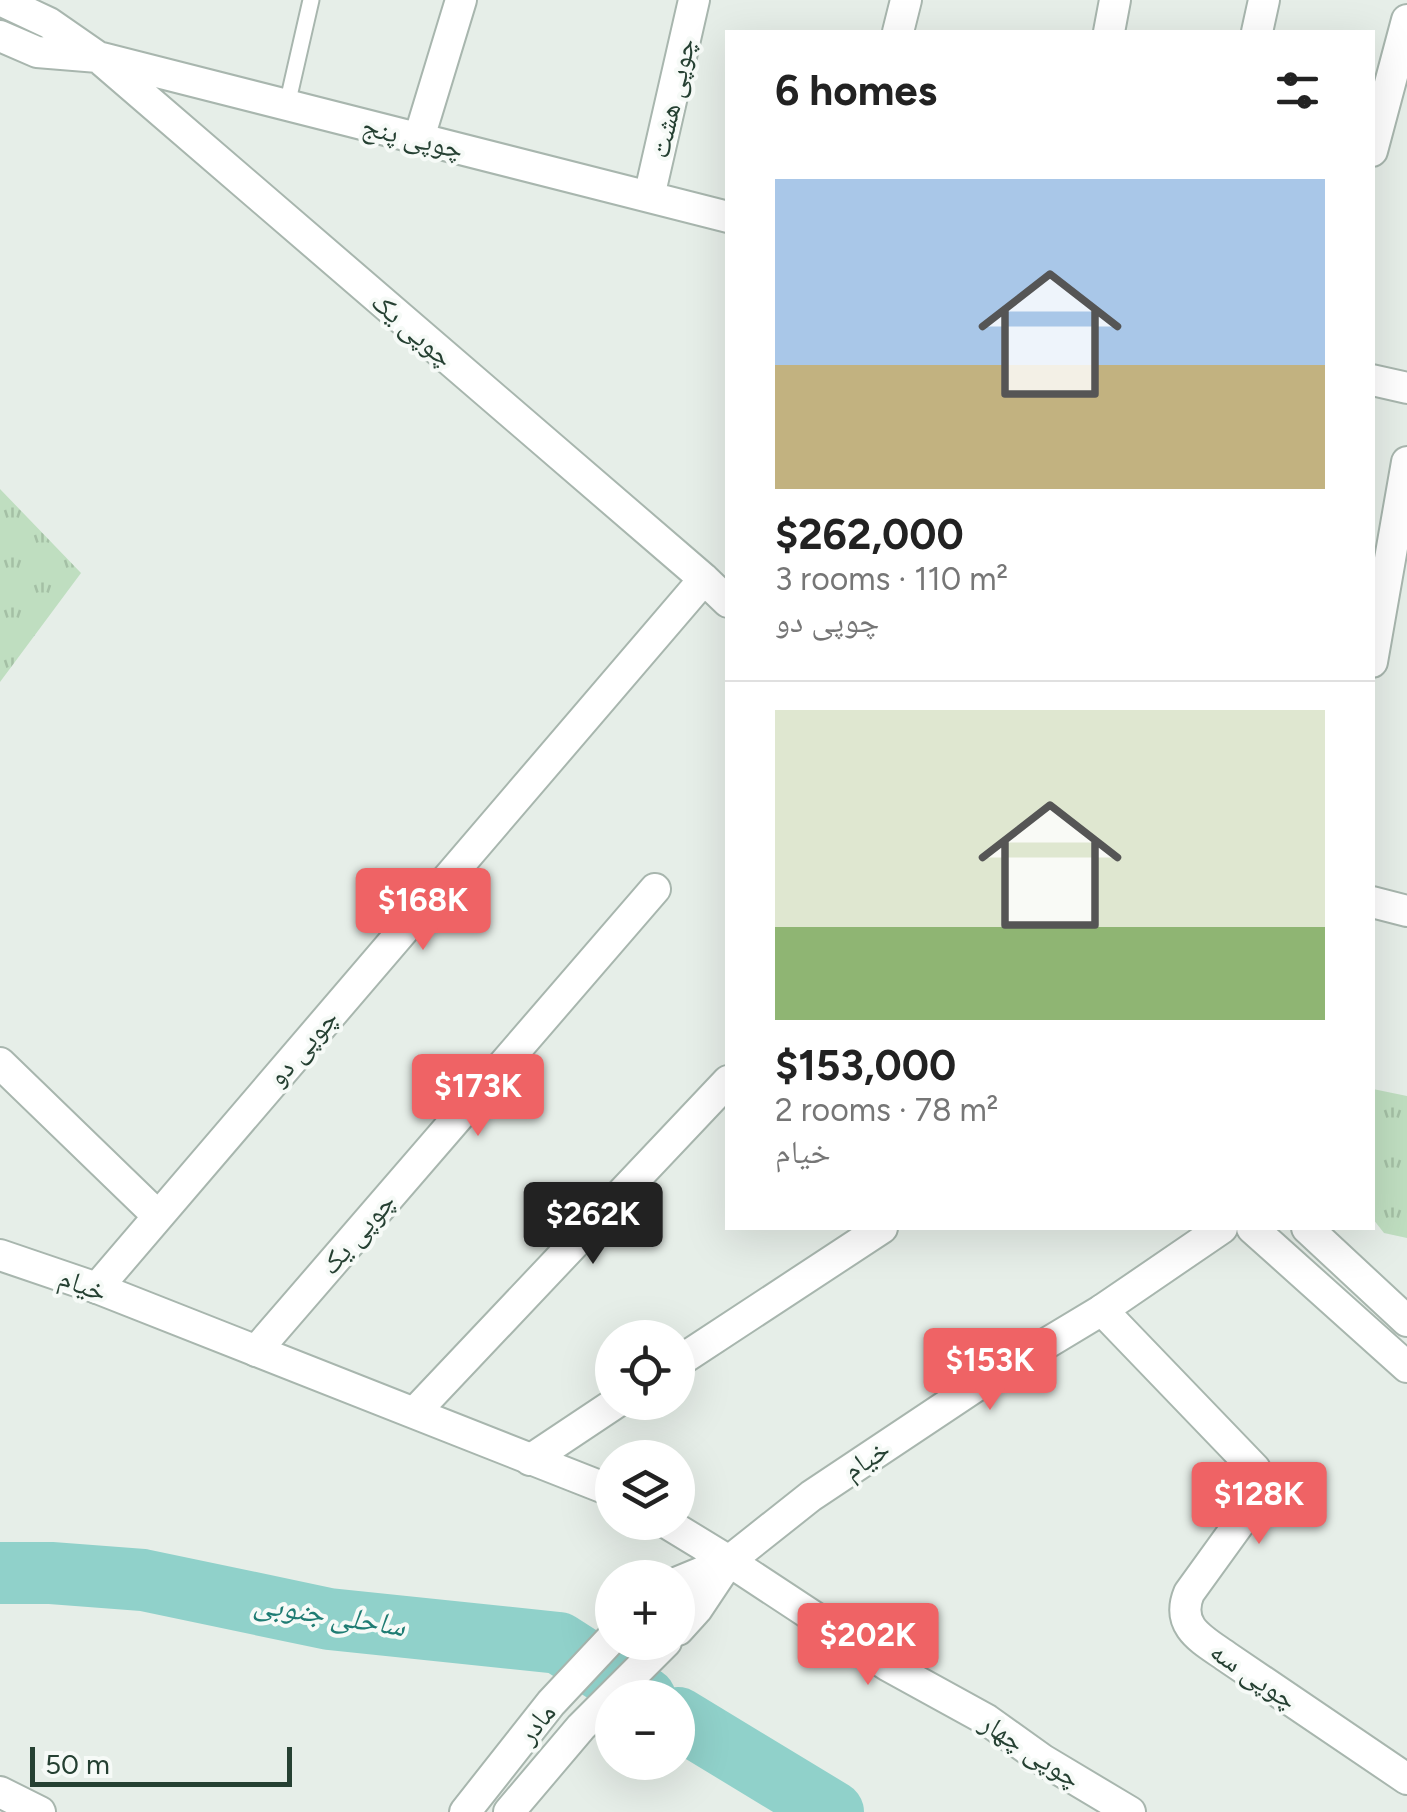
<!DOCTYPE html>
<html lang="en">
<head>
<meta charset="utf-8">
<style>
	:root { --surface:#fff; --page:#f6f6f6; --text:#222; --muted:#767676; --line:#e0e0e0; --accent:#ef6365 }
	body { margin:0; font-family:Figtree,"Noto Naskh Arabic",sans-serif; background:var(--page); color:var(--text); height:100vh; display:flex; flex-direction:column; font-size:38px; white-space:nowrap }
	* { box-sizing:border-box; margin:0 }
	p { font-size:32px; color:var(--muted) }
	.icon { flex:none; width:55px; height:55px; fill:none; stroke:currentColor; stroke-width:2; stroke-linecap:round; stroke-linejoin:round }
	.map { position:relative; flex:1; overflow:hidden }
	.drawer { position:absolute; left:725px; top:30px; width:650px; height:1200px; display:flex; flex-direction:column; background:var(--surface); border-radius:0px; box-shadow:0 10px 40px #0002 }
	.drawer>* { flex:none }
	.buttons { position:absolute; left:595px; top:1320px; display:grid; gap:20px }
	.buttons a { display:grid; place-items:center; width:100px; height:100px; border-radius:50%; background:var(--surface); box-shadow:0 10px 40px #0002; font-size:50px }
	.scale { position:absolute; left:30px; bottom:25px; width:262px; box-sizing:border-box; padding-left:10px; border:5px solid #254032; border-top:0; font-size:28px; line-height:35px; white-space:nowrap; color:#254032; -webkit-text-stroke:8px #f6faf7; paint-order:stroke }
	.price { position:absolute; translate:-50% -85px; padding:0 22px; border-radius:10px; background:var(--accent); color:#fff; font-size:32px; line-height:65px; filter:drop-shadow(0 2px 5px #0008) }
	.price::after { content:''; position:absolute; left:50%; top:60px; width:30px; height:22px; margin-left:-15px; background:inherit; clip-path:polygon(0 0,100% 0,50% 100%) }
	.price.selected { background:#222; color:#fff }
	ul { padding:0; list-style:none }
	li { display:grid; align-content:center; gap:20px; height:530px; padding:0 50px }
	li+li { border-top:2px solid var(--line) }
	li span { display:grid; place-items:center; height:310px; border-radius:0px; color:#555 }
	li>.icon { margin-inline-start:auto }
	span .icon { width:180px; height:180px; fill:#fffc; stroke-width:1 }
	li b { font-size:42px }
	h2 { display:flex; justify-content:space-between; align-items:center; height:120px; padding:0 50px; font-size:42px }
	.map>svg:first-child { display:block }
	.park { fill:url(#park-tufts) }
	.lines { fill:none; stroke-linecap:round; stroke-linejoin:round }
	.river { stroke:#90d1ca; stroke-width:62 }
	.service-casing { stroke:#a8b6ae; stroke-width:19 }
	.minor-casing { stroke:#a8b6ae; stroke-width:34 }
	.tertiary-casing { stroke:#a8b6ae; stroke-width:34 }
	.service { stroke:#fff; stroke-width:15 }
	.minor { stroke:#fff; stroke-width:30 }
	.tertiary { stroke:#fff; stroke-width:30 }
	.labels { text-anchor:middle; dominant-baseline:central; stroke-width:8; stroke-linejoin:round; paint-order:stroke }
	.street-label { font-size:28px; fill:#254032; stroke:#f6faf7 }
	.water-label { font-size:30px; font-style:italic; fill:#1f7c73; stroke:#f6faf7 }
</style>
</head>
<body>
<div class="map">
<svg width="1407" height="1812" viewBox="0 0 1407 1812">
	<defs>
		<pattern id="park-tufts" width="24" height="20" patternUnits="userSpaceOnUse" patternTransform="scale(2.5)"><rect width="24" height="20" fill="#bfdec0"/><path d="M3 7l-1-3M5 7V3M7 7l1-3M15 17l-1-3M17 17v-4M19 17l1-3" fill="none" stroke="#a4c0a5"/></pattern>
	</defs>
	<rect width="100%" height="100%" fill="#e6eee8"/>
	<!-- park -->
	<path class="park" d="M0,489L81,573L0,682Z
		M1373,1089L1407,1096V1238L1384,1233L1373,1219Z"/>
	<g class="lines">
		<!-- river -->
		<path class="river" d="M0,1573H51L143,1580L329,1619L559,1643L645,1698
			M678,1718L833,1812"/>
		<!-- service casing -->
		<g class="service-casing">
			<path id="service" d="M287,105L311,0"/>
		</g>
		<!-- minor casing -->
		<g class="minor-casing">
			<path id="minor" d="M0,0L49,23L98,57L704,579L728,602
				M898,32L906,0
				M1109,32L1115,0
				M1257,32L1264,0
				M0,36L37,52L98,57L728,217
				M419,138L461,0
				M1372,151L1407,20
				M649,197L694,0
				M1372,380L1407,388
				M1372,902L1407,911
				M0,1063L158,1216
				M1252,1228L1407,1367
				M1307,1228L1407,1321
				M97,1288L704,579
				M1102,1310L1255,1469C1261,1482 1260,1490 1254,1503L1189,1593C1175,1627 1203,1640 1227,1657L1407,1779
				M256,1351L655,889
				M678,1362L882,1228
				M415,1412L728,1081
				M530,1460L617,1402
				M729,1561L887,1665L987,1720L1043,1760L1130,1812
				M0,1792L40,1812"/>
		</g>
		<!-- tertiary casing -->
		<g class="tertiary-casing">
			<path id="tertiary" d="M1372,662L1407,462
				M0,1255L97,1288L612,1491
				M665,1522L729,1561
				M678,1582L729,1561L811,1496L979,1384L1102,1310L1222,1228
				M678,1630L697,1609L729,1561
				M465,1812L551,1703L612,1638
				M509,1812L581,1727L666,1642"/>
		</g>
		<!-- service -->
		<use href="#service" class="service"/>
		<!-- minor -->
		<use href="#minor" class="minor"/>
		<!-- tertiary -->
		<use href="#tertiary" class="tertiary"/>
	</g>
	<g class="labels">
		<!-- street labels -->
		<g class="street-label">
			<text transform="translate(672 98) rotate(-77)">چوپی هشت</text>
			<text transform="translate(413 137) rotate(14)">چوپی پنج</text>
			<text transform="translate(413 329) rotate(41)">چوپی یک</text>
			<text transform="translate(302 1047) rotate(-49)">چوپی دو</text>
			<text transform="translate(357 1233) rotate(-49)">چوپی یک</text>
			<text transform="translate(83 1284) rotate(20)">خیام</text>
			<text transform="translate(866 1459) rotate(-33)">خیام</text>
			<text transform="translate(1254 1675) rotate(34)">چوپی سه</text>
			<text transform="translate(536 1723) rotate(-51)">مادر</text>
			<text transform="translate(1031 1750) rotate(33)">چوپی چهار</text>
		</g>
		<!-- water labels -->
		<g class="water-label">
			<text transform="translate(330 1614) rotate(9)">ساحلی جنوبی</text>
		</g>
	</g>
</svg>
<div class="buttons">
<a><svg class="icon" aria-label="locate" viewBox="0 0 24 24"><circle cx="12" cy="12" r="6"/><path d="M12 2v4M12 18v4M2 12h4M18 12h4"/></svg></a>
<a><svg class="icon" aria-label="layers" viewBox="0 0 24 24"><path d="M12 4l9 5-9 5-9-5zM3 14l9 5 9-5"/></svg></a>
<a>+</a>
<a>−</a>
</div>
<div class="scale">50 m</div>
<b class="price" style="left:423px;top:953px">$168K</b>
<b class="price" style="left:478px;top:1139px">$173K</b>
<b class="price selected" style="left:593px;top:1267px">$262K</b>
<b class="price" style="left:990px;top:1413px">$153K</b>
<b class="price" style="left:1259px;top:1547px">$128K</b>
<b class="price" style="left:868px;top:1688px">$202K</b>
<section class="drawer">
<h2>6 homes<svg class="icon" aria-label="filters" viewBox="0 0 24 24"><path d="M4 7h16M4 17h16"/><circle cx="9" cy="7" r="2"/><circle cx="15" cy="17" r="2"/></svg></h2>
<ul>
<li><span style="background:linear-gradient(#a9c7e8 60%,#c2b280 0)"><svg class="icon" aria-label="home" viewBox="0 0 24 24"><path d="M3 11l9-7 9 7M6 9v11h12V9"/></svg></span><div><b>$262,000</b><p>3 rooms · 110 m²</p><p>چوپی دو</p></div></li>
<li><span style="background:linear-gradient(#dfe7d0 70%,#8fb573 0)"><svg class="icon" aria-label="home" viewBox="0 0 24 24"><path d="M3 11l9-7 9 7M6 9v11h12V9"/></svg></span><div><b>$153,000</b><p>2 rooms · 78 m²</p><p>خیام</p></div></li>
</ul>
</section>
</div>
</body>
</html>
